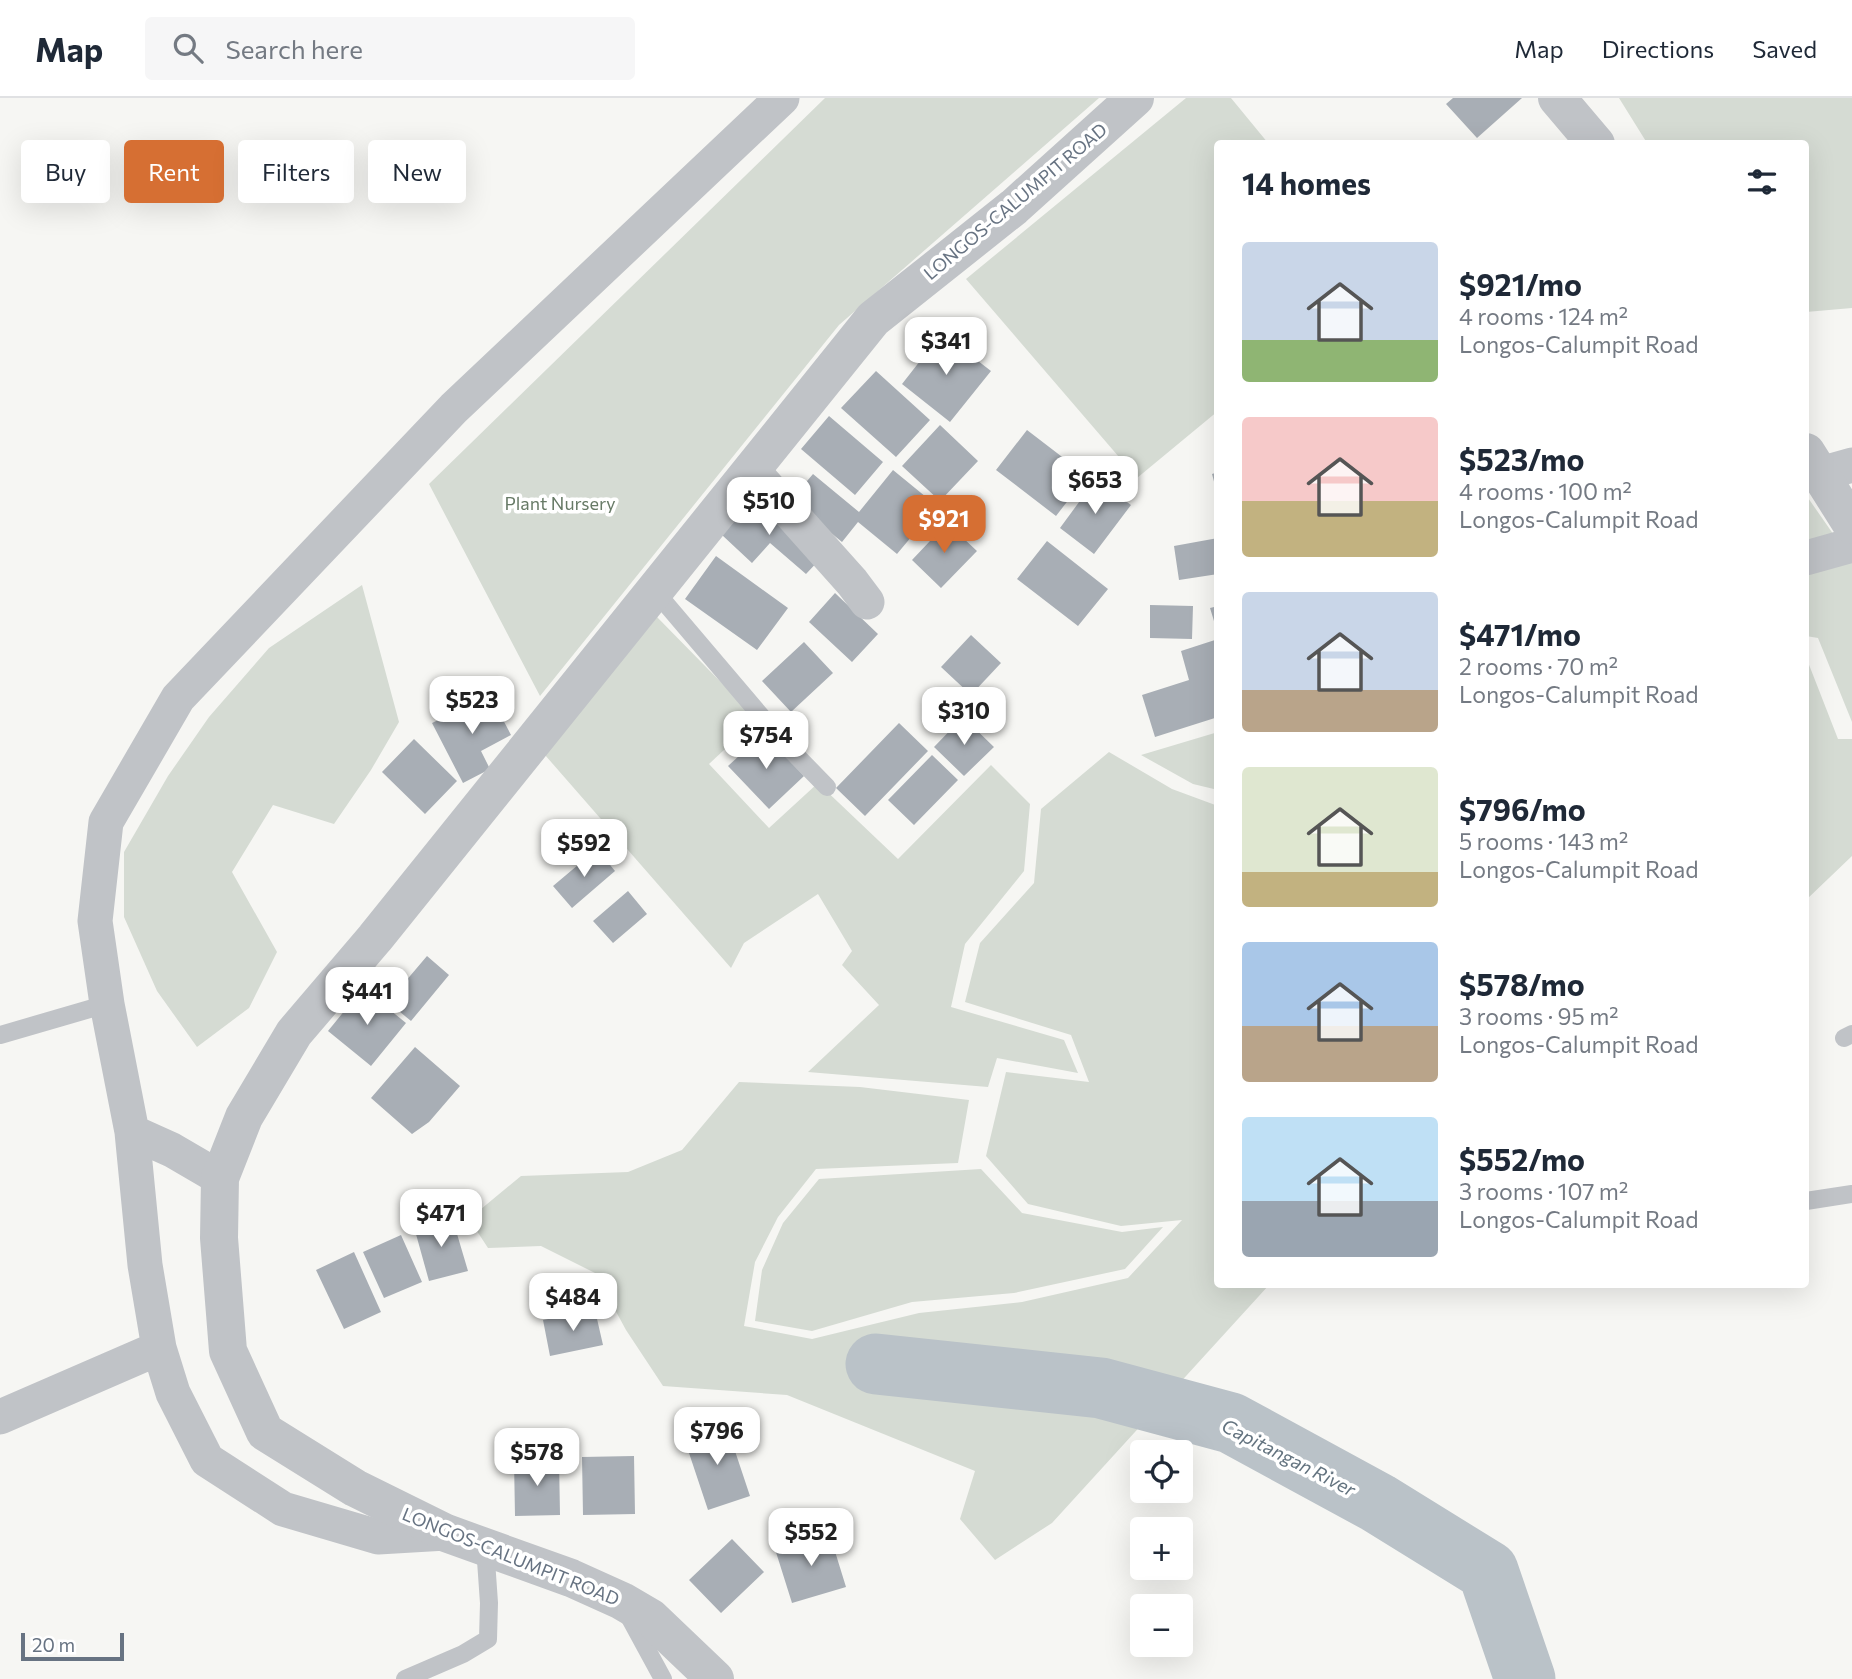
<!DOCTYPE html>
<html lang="en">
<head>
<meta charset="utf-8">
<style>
	:root { --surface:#fff; --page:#f6f6f7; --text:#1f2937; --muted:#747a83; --line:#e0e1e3; --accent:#d66f33 }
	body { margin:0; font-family:Commissioner,sans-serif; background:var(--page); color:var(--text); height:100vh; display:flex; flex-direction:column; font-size:26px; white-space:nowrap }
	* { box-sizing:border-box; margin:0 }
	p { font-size:23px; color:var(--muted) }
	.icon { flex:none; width:38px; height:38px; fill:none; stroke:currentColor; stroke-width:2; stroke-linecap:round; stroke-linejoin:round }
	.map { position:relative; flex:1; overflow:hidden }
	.drawer { position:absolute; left:1214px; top:42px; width:595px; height:1148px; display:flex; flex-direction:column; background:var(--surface); border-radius:7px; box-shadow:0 7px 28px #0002 }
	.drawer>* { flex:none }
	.banner { position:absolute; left:21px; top:42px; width:665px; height:63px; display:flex; gap:14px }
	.fabs { position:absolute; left:1130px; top:1342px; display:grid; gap:14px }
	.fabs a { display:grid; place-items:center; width:63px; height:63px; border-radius:7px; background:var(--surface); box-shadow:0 7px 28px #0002; font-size:35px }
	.scale { position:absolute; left:21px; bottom:18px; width:103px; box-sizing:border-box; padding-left:7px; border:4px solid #677382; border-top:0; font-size:19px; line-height:24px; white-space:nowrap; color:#677382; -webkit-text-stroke:5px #fff; paint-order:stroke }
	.price { position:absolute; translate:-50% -60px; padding:0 16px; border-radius:14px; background:#fff; color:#222; font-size:23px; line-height:46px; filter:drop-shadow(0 2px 4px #0008) }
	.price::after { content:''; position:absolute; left:50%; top:42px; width:21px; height:16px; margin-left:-10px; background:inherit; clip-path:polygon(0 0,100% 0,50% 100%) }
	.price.current { background:var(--accent); color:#fff }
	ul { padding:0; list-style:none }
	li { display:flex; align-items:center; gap:21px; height:175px; padding:0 28px }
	li span { display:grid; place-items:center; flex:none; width:196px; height:140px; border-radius:7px; color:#555 }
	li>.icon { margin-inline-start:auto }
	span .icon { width:84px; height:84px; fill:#fffc; stroke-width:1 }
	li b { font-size:30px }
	h2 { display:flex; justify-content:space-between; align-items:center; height:84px; padding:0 28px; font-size:30px }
	.chip { padding:0 24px; border-radius:7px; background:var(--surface); box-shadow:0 7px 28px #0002; font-size:24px; line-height:63px }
	.chip.current { background:var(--accent); color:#fff }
	header { display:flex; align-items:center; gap:42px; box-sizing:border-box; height:98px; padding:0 35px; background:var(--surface); border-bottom:2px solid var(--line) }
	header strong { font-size:33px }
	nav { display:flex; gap:38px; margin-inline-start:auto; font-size:24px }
	.search { width:490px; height:63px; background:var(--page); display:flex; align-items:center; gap:18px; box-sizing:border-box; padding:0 24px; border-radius:7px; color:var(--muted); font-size:26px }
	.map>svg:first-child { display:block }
	.green { fill:#d5dbd3 }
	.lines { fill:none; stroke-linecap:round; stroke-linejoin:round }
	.river { stroke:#bac2c8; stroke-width:61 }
	.building { fill:#a8aeb5 }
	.service { stroke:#c0c3c7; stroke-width:18 }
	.minor { stroke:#c0c3c7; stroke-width:35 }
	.tertiary { stroke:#c0c3c7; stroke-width:38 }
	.labels { text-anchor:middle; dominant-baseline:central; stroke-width:7; stroke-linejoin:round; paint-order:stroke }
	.street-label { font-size:18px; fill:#677382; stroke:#fff }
	.park-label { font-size:18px; fill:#677a66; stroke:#fff }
	.water-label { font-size:19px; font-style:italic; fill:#63737f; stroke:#fff }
</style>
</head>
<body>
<header>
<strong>Map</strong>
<div class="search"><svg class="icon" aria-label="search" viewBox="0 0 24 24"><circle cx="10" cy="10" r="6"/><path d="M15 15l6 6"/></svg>Search here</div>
<nav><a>Map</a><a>Directions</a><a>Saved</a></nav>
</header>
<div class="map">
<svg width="1852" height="1581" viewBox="0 0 1852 1581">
	<rect width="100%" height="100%" fill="#f6f6f3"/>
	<!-- green -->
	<path class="green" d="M825,0H1099L839,227L540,598L429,386Z
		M1186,0H1231L1268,45L1218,46V313L1137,380L966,181Z
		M1619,0H1852V210L1806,214V46L1647,45Z
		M1806,397L1852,463V624L1818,540L1806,538Z
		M362,487L399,624L371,672L334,726L273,707L232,774L277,854L249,910L197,949L157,893L124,819V754L168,678L209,619L269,550Z
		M657,519L757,621L709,666L769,730L818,685L898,761L991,667L1030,706L1024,773L965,846L951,909L1064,942L1078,975L997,960L988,989L808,974L879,907L842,867L852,853L818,796L744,845L731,870L545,657Z
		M1806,559L1838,641H1852V758L1806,802Z
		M1218,634V692L1193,686L1141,657Z
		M1109,654L1172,691L1218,708V1186L1269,1187L1052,1425L995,1462L960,1421L975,1373L787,1297L663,1288L626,1232L595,1175L541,1148L488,1150L469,1121L521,1078L628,1074L682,1052L739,984L860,989L969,1002L958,1065L816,1071L778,1119L755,1164L744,1228L812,1241L919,1215L1022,1204L1128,1180L1182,1122L1121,1128L1028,1106L986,1058L1006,974L1089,984L1071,937L965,904L980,845L1034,785L1041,711Z
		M981,1071L1022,1115L1122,1134L1163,1129L1125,1171L1014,1195L912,1204L812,1233L755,1223L762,1172L783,1125L819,1081Z"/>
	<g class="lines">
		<!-- river -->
		<path class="river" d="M876,1266L1101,1290L1231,1325L1378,1405L1488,1473L1525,1581"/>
	</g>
	<!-- building -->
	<path class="building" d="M1453,0H1522L1477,40L1446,6Z
		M942,235L991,273L950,324L902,286Z
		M876,273L930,322L896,359L841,310Z
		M829,318L883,364L855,397L801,351Z
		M940,327L978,363L940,403L902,368Z
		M1027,332L1087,378L1056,418L996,372Z
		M893,372L937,408L897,456L858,424L842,444L791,402L813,376L859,414Z
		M1218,374V395H1217L1212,376Z
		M1096,381L1131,407L1094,456L1060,430Z
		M756,399L823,458L806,476L770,445L752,465L722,437Z
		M947,425L977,453L941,490L912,462Z
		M1218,440V476L1179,482L1174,448Z
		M1047,443L1108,491L1078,528L1017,481Z
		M716,458L788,510L757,552L685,501Z
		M835,495L878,536L852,564L809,524Z
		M1150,507L1193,508L1192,541L1150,540Z
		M1218,508V533H1217L1210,510Z
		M971,537L1001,565L971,597L941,569Z
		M1218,541V619L1155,639L1142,597L1189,582L1181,553Z
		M804,544L833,575L791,614L762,583Z
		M490,597L511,637L481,653L490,671L463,685L432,625Z
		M963,619L994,649L964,678L934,649Z
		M899,625L928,653L865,718L836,690Z
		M764,635L804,678L769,711L728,668Z
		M414,641L457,683L425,716L382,674Z
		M932,657L958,682L914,727L888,702Z
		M597,751L615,773L572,810L553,788Z
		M628,793L647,816L613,845L593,823Z
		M427,858L449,877L411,923L388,904Z
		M363,890L406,925L371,968L328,933Z
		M415,949L460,988L429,1024L412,1036L371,1000Z
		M452,1119L468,1173L429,1183L414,1129Z
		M401,1137L422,1184L384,1200L363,1154Z
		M354,1154L381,1214L344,1231L316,1172Z
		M595,1212L603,1247L550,1258L543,1222Z
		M726,1326L750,1398L708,1412L684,1340Z
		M634,1358L635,1416L583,1417L582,1359Z
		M559,1361L560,1417L515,1418L514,1362Z
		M829,1434L846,1489L792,1505L775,1451Z
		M732,1441L764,1474L721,1515L689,1482Z"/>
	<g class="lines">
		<!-- service -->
		<path class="service" d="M655,493L784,645L827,689
			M0,937L107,906
			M1844,940L1852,936
			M1806,1103L1852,1096
			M626,1513L663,1581
			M405,1581L463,1556L488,1541L489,1505L485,1448"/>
		<!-- minor -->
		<path class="minor" d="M752,372L852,484L867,504
			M1820,376L1852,367
			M1806,460L1852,447
			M132,1034L145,1167L159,1250L173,1295L207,1362L283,1411L378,1439L446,1435
			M220,1080L172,1052L132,1034L107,906L95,823L106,724L178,600L454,310L782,0
			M0,1319L159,1250"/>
		<!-- tertiary -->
		<path class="tertiary" d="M1557,0L1596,46
			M1806,354L1852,427
			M715,1581L651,1520L622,1503L571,1480L446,1435L355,1390L265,1334L228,1253L219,1140L220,1080L244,1019L294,935L375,840L873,221L1014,109L1135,0"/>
	</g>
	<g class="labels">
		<!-- street labels -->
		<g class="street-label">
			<text transform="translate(1015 103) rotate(-40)">LONGOS-CALUMPIT ROAD</text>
			<text transform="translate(511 1458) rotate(22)">LONGOS-CALUMPIT ROAD</text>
		</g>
		<!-- park labels -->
		<g class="park-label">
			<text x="560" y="405">Plant Nursery</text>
		</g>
		<!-- water labels -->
		<g class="water-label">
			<text transform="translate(1289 1359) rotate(27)">Capitangan River</text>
		</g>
	</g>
</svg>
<div class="fabs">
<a><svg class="icon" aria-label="locate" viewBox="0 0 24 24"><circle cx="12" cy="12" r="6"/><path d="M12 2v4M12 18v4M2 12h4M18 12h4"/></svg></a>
<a>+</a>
<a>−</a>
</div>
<div class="scale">20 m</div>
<b class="price" style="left:946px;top:279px">$341</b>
<b class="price" style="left:1095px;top:418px">$653</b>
<b class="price" style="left:769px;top:439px">$510</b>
<b class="price current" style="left:944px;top:457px">$921</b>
<b class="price" style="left:472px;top:638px">$523</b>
<b class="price" style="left:964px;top:649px">$310</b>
<b class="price" style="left:766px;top:673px">$754</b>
<b class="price" style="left:584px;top:781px">$592</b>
<b class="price" style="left:367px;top:929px">$441</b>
<b class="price" style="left:441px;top:1151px">$471</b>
<b class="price" style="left:573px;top:1235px">$484</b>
<b class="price" style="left:717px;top:1369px">$796</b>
<b class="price" style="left:537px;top:1390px">$578</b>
<b class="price" style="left:811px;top:1470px">$552</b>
<div class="banner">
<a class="chip">Buy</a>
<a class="chip current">Rent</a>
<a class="chip">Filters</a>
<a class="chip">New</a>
</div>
<section class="drawer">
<h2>14 homes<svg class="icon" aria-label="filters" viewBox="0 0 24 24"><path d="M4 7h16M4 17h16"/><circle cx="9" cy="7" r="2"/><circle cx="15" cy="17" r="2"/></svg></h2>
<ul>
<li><span style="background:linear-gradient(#c9d6e8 70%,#8fb573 0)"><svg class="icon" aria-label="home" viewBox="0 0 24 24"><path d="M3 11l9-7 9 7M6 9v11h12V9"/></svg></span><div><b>$921/mo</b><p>4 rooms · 124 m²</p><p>Longos-Calumpit Road</p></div></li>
<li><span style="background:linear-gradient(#f6c9c9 60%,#c2b280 0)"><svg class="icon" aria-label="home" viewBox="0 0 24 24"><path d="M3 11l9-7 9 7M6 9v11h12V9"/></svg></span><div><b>$523/mo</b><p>4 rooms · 100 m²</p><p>Longos-Calumpit Road</p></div></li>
<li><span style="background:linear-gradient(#c9d6e8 70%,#b9a48a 0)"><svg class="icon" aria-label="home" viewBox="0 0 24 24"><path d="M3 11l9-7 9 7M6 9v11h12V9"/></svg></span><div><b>$471/mo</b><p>2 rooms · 70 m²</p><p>Longos-Calumpit Road</p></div></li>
<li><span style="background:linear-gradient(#dfe7d0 75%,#c2b280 0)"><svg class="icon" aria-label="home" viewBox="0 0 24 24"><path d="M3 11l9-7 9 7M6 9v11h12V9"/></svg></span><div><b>$796/mo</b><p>5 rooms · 143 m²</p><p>Longos-Calumpit Road</p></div></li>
<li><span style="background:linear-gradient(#a9c7e8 60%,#b9a48a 0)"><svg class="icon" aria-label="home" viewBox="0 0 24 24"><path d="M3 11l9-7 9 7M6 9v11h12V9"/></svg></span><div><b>$578/mo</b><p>3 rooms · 95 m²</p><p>Longos-Calumpit Road</p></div></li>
<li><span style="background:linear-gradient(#bfe0f5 60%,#9aa5b1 0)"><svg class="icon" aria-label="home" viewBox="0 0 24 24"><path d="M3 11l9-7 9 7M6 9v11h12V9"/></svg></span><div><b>$552/mo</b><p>3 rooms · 107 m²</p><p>Longos-Calumpit Road</p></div></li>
</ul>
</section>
</div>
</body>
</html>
